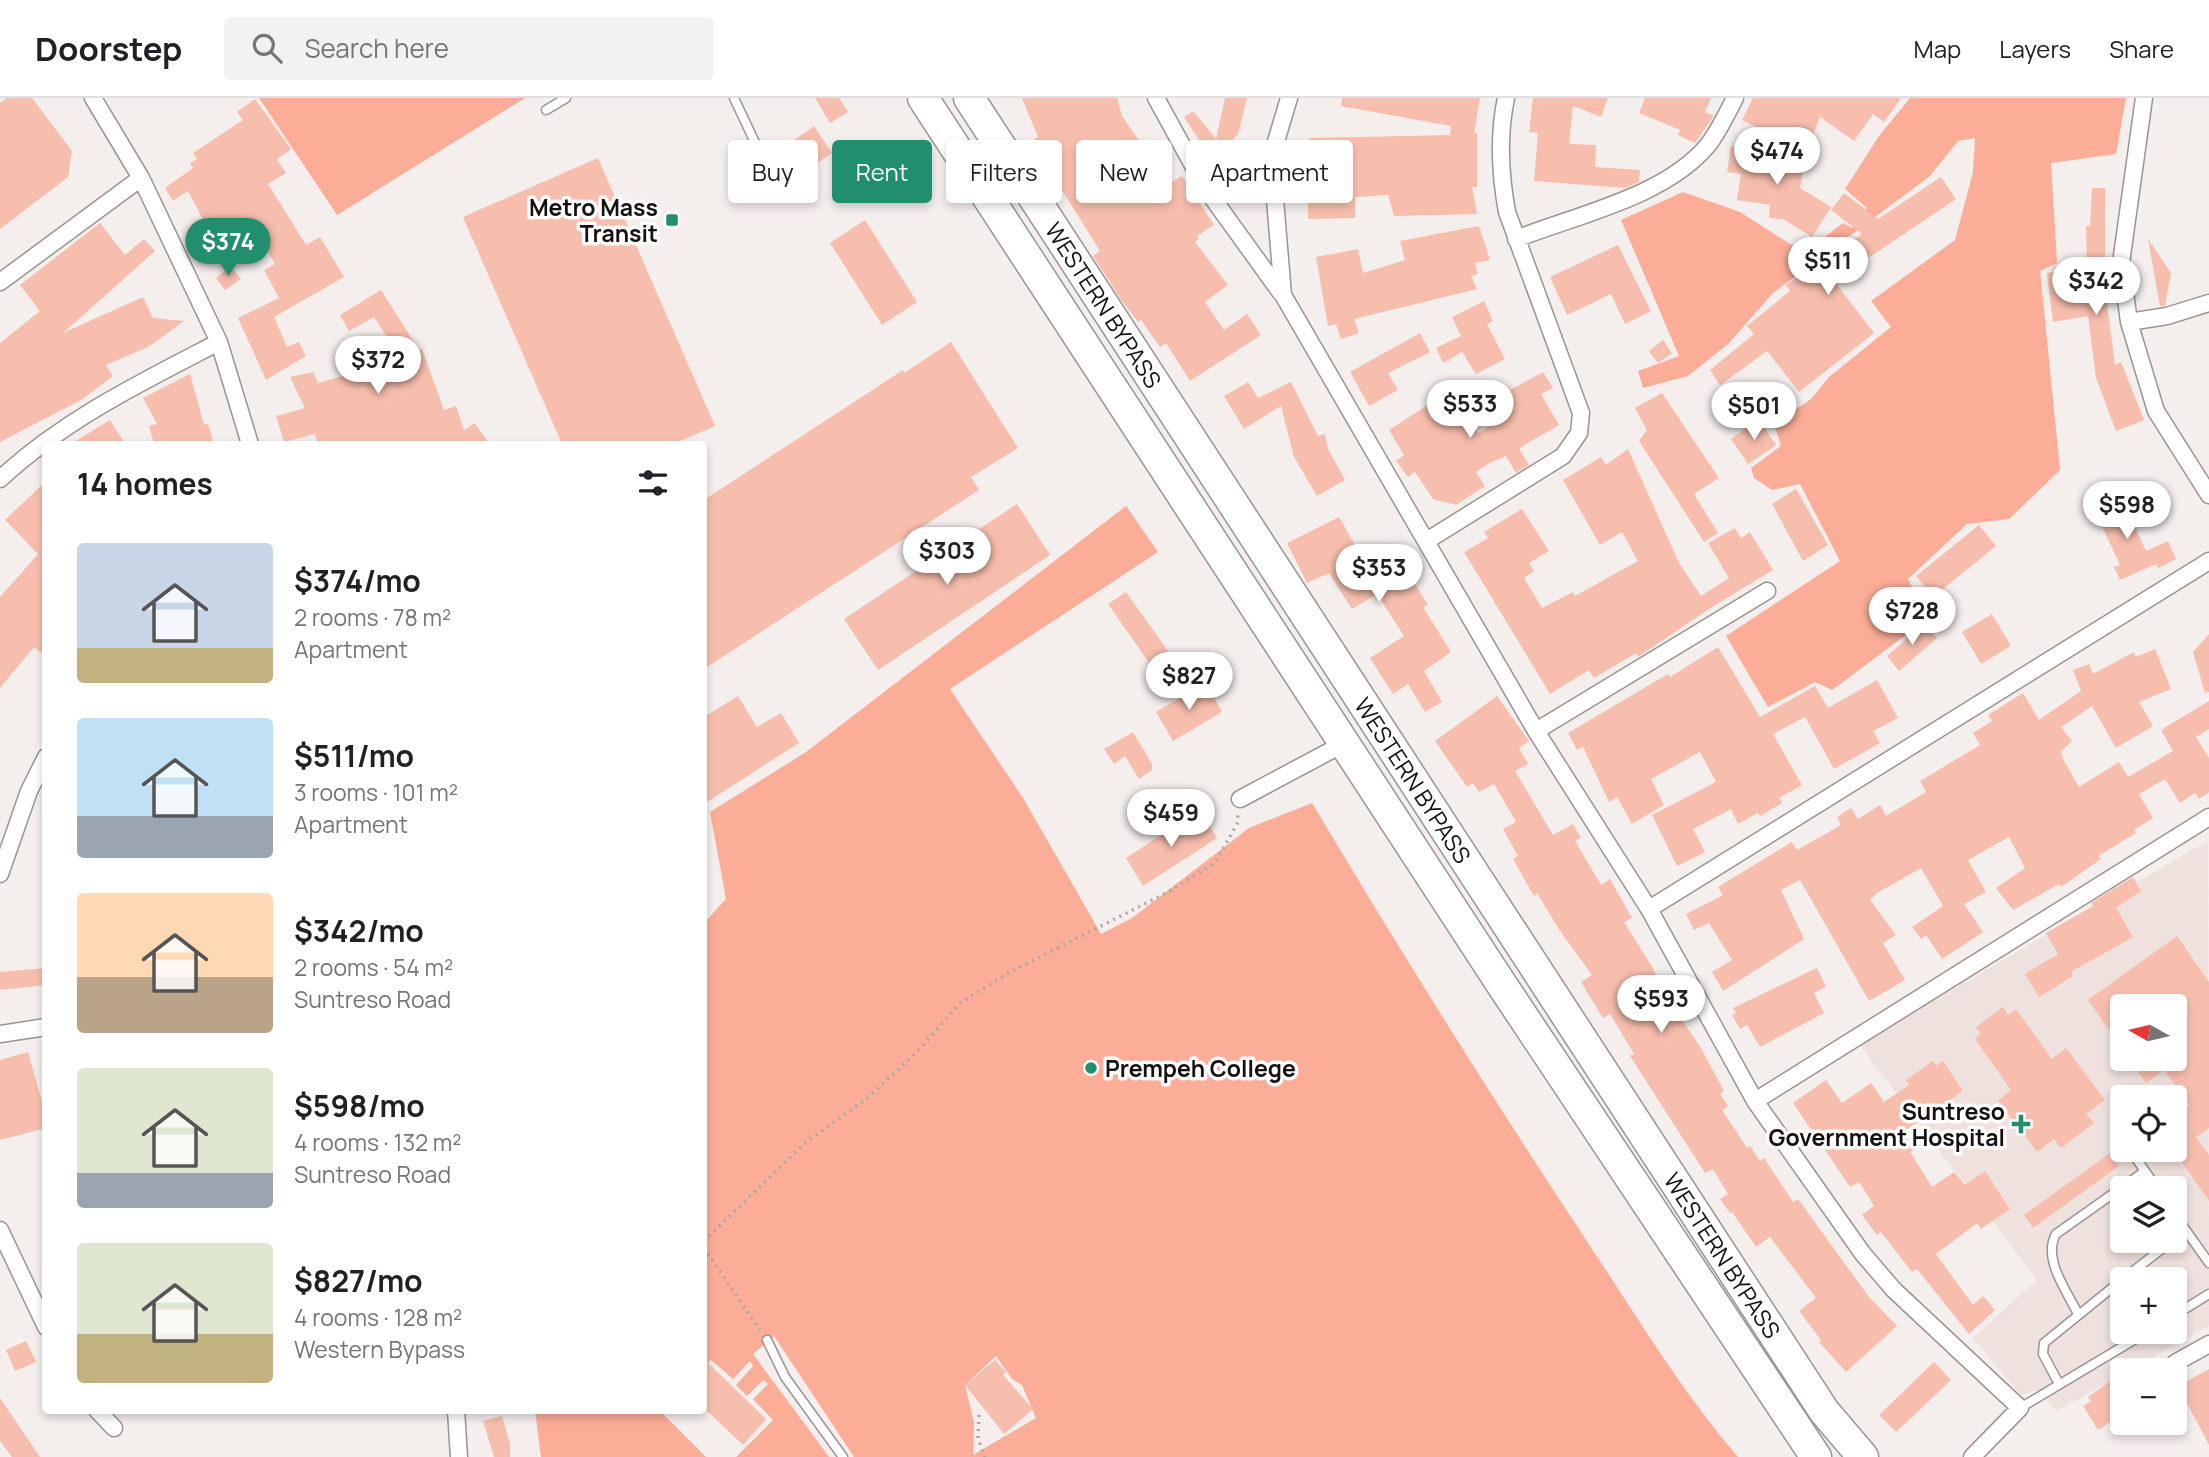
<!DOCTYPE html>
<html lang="en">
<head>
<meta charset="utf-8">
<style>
	:root { --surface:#fff; --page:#f2f2f2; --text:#202124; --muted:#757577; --line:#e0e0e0; --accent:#218e6d }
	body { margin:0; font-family:Manrope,sans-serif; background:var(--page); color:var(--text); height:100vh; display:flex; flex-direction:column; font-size:26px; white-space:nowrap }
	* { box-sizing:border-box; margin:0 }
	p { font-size:23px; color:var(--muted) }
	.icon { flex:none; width:38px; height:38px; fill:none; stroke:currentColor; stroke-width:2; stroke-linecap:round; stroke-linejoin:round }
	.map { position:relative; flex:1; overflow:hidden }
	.drawer { position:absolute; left:42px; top:343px; width:665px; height:973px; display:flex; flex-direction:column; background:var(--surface); border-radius:7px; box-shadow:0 4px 10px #0003 }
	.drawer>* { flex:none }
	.top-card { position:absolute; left:728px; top:42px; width:665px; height:63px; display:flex; gap:14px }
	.needle { width:46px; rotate:278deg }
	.fabs { position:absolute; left:2110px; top:896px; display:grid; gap:14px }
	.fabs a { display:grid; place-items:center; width:77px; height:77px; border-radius:7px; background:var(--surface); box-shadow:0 4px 10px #0003; font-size:35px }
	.price { position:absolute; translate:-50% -60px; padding:0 16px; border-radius:24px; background:#fff; color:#222; font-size:23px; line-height:46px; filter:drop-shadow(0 2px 4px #0008) }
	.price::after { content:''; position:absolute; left:50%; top:42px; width:21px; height:16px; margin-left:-10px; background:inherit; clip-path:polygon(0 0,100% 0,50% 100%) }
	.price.active { background:var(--accent); color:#fff }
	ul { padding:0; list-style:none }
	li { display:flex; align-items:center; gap:21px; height:175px; padding:0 35px }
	li span { display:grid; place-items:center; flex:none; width:196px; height:140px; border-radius:7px; color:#555 }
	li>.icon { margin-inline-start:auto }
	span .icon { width:84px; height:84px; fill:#fffc; stroke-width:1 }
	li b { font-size:30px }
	h2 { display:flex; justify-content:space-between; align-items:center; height:84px; padding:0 35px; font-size:30px }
	.chip { padding:0 24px; border-radius:7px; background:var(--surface); box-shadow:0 4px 10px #0003; font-size:24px; line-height:63px }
	.chip.active { background:var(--accent); color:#fff }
	header { display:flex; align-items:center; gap:42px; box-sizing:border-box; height:98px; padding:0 35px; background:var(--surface); border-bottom:2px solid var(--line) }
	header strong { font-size:33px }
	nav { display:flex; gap:38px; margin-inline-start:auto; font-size:24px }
	.search { width:490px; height:63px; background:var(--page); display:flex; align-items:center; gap:18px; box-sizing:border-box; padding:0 24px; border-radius:7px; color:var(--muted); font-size:26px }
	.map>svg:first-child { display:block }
	.built { fill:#efe1dd; fill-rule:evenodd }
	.green { fill:#fcad97; fill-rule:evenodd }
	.building { fill:#f8bead }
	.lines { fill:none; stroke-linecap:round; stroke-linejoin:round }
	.lane-casing { stroke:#999492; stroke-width:11 }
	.street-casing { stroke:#999492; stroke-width:19 }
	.highway-casing { stroke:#999492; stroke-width:33 }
	.path { stroke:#aca7a6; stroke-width:3.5; stroke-dasharray:2 5; stroke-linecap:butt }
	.lane { stroke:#fff; stroke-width:8 }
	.street { stroke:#fff; stroke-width:16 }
	.highway { stroke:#fff; stroke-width:30 }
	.poi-dot { fill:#218e6d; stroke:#fffcfc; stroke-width:2.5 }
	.labels { text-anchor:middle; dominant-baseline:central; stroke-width:7; stroke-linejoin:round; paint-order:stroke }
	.poi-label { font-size:23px; font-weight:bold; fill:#131111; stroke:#fffcfc; text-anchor:end }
	.street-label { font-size:23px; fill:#131111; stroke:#fffcfc }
</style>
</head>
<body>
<header>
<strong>Doorstep</strong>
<div class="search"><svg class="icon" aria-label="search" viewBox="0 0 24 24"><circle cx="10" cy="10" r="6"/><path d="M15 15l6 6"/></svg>Search here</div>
<nav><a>Map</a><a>Layers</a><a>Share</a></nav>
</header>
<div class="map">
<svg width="2209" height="1359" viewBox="0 0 2209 1359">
	<rect width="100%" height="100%" fill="#f4eeed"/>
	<!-- built -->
	<path class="built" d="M2208,743L2209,1228L2130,1272H2123V1276L2057,1313L2038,1292L2021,1297L1973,1240L2037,1182L1859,946ZM2123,908H2175V961H2123ZM2123,999H2175V1052H2123ZM2123,1090H2175V1143H2123ZM2123,1181H2175V1234H2123Z"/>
	<!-- green -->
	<path class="green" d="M259,0H525L337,117Z
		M1910,0H2126L2116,56L2051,65L2057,165L2040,173L2060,372L2009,421L1967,426L1908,481L1927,521L1832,592L1815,584L1768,609L1726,538L1840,463L1800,386L1772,392L1754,380L1751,370L1781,348L1774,326L1811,301L1829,279L1891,229L1871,203L1955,142L1973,74L1975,40L1958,43L1930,78L1773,195L1728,246L1688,278L1643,290L1638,273L1679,258L1621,122L1683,94L1740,114L1804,155L1843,125L1852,130L1867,110L1845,91L1879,38Z
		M1126,408L1158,454L950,591L1023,700L1101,836L1132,820L1249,730L1312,705C1400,853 1491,998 1586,1142C1635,1215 1680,1292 1738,1359H854L774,1238L753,1256L829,1359H736L773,1322L753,1301L768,1286L763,1282L747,1298L736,1287L753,1268L750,1263L733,1281L711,1262L704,1270V825L726,801L710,714L806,654ZM996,1258L1012,1281L1022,1287L1036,1320L973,1357L974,1325L965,1287Z
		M535,1313H666L663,1316L706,1359H541Z"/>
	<!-- building -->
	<path class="building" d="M7,0H32L72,53L68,79L0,131V5Z
		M815,0H839L848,14L830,25Z
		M1022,0H1117L1122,18L1169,86L1182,78L1214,127L1197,138L1199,141L1195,144L1228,187L1205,204L1224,232L1247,216L1261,237L1190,283L1166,245L1160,249L1141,222L1138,224L1122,203L1093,158L1100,153L1047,68L1037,73L1022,50L1038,39Z
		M1225,0H1247L1238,36L1210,67L1211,62L1200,52L1203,48L1184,19L1193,13L1216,41Z
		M1342,0H1480L1474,35H1477V89H1472L1477,116L1394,118L1388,97L1355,99V120L1308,121V103H1313L1309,40L1450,37L1451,28L1341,8Z
		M1533,0H1608L1601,19L1573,8L1569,46L1596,47L1595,69L1640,72L1639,84L1625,90L1534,83L1538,35L1529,34Z
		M1645,0H1711L1705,14L1714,18L1695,45L1678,37L1680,32L1639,15Z
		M1753,0H1901L1884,24L1873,16L1854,43L1820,19L1806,54L1742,22Z
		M255,1L291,51L277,61L286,75L268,86L306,147L320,139L344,179L274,219L287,249L299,244L306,258L266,282L238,220L279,200L264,172L275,166L259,139L216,166L205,146L213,141L188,93L173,103L165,90L193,70L190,65L197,61L193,55L243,22L237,14Z
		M814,28L832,55L795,80L777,54Z
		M903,46H920L927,57L922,73L903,72L895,60Z
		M1731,48L1805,59L1800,90L1831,109L1812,139L1783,121L1769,120L1770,107L1737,102L1741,76L1727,74Z
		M598,60L715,328L673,346H562L463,119Z
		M1941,79L1956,101L1834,183L1874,235L1799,294L1767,253L1720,287L1710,272L1754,236L1747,228L1790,193L1786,187L1862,136L1831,112L1844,95L1878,121Z
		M2092,90H2105V161H2101L2115,267L2121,264L2144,322L2116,333L2096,280L2088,218L2053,224L2047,175L2087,169L2086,128H2090Z
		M865,122L917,204L882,227L830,145Z
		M100,125L125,157L144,141L155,153L63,235L143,199L153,220L184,223L150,248L106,267L113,278L81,302L0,344V245L40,213L20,187Z
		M1479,128L1490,162L1475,165L1478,176L1471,178L1477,191L1354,221L1359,235L1341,241L1336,226L1328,228L1316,159L1358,151L1363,175L1405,162L1400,143Z
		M2148,141L2171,175L2165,208H2160Z
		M1618,147L1651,213L1625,226L1611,196L1567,217L1550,179Z
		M231,168L241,181L225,192L216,180Z
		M381,192L419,252L422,251L444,312L456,308L464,332L475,325L489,346H318L315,336L284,344L276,318L305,310L290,279L313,274L318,285L360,273L359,265L398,256L374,219L349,233L340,217Z
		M1484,203L1493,223L1487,226L1505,261L1476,276L1462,254L1443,265L1436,250L1461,238L1452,219Z
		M1420,235L1430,254L1388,275L1398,292L1369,308L1350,274Z
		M1663,242L1672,255L1658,265L1649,253Z
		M951,244L1018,350L971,379L979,392L704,571V402L903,272L904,275Z
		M1543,274L1553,290L1541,296L1559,327L1519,350L1529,367L1516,375L1506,358L1490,365L1476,374L1485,388L1456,407L1433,401L1415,374L1408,379L1396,363L1404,357L1389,332L1451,292L1478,335L1512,315L1501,297Z
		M190,276L204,327L208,326L214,346H154L149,328L157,326L143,300Z
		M1248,284L1258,300L1291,284L1318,338L1325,336L1328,351L1345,382L1317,398L1294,359L1281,308L1244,331L1224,298Z
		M1662,295L1719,380L1694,396L1718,435L1704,444L1639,343L1647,332L1635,310Z
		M1759,321L1776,347L1748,366L1731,341Z
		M110,322L125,346H71Z
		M1628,351L1679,465L1701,498L1729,480L1708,445L1735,430L1741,440L1750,434L1773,472L1712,509L1638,559L1636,555L1594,580L1589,572L1550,596L1464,454L1488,440L1484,434L1522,411L1549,453L1529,465L1534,473L1524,480L1542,510L1573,494L1575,498L1638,463L1622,434L1600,447L1563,382L1601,359L1606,367Z
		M46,383V559L34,549L0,590V499L38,456L5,422Z
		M1796,391L1828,447L1803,463L1772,406Z
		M2109,397L2129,433L2135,429L2146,453L2168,443L2176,461L2158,470L2156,466L2120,482L2114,469L2120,467L2099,422L2093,426L2084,410Z
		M1017,406L1050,457L878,572L844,521Z
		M1339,419L1363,461L1389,445L1428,507L1423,509L1451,554L1424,573L1442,604L1425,614L1408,586L1393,596L1370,560L1404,538L1377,496L1352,511L1329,475L1307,485L1287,445Z
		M1979,427L1996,448L1933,499L1916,478Z
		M1126,494L1168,553L1150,566L1108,506Z
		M1992,516L2011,548L1981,566L1962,534Z
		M1924,526L1937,540L1899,573L1887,558Z
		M2209,536V594L2205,595L2193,554Z
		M1718,549L1760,619L1815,588L1828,610L1877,582L1898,620L1873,633L1880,645L1834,671L1805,619L1773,636L1802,687L1779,700L1782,705L1760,718L1758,715L1738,726L1731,711L1693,731L1705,754L1677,768L1652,717L1716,684L1700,654L1651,681L1664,707L1632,726L1617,699L1609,704L1583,649L1577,652L1568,635L1668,576L1670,579Z
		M2155,551L2171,591L2139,604L2153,628L2116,650L2092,608L2061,629L2072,643L2061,653L2063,661L2079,689L2119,664L2128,679L2173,653L2161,632L2209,603V631L2196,639L2209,660V694L2199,701L2195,695L2180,705L2165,681L2139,696L2153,720L2134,732L2136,735L2098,758L2101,761L2061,789L2059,786L2013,812L1996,790L2025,770L2009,739L1968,762L1986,794L1964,806L1983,834L1942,861L1926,837L1921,841L1912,829L1943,808L1921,770L1877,795L1870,802L1896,837L1883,845L1905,882L1869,903L1800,782L1781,792L1804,841L1723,893L1712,874L1732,862L1709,825L1694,832L1686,816L1723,797L1718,789L1792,744L1797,752L1841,727L1837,719L1851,710L1858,721L1880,707L1886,718L1926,694L1920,683L1980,647L1973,635L1992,623L1988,617L2023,595L2039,622L2081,593L2073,572L2089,566L2093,576L2134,554L2136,559Z
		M1206,585L1222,614L1173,643L1156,614Z
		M738,598L757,629L781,615L799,645L704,706V619Z
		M1497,598L1529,643L1519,650L1528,666L1515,673L1553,737L1573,726L1581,740L1575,743L1601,787L1610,781L1632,820L1624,824L1651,867L1668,901L1701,950L1724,993L1720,996L1728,1008L1722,1012L1747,1050L1750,1048L1760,1063L1764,1060L1793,1104L1798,1101L1869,1199L1897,1228L1846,1274L1819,1244L1821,1242L1799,1213L1816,1200L1770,1139L1756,1149L1732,1114L1730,1115L1720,1101L1728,1096L1713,1071L1705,1075L1630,958L1634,956L1610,916L1603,920L1581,884L1592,877L1560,833L1537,795L1534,798L1513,761L1518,758L1503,731L1516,724L1494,686L1479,694L1473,685L1467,689L1435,643Z
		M1133,634L1152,666V672L1139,681L1125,658L1114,666L1104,651Z
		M1203,717L1217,740L1143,788L1126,760L1187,720L1189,725Z
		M2133,779L2141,793L2116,810L2133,839L2071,874L2073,878L2039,899L2025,876L2058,856L2046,835L2093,808L2091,805Z
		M2177,838L2209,884V1030L2196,1039L2209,1057V1103L2175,1054V1017L2189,1007L2164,972L2146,985L2129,961H2175V908H2123V952L2088,902Z
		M46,870V887L0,892V874Z
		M1817,870L1826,889L1814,895L1824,915L1760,949L1747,927L1740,931L1732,917L1736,915L1733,910Z
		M2003,909L2008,917L2016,911L2052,961L2066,950L2105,1002L2086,1016L2094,1025L2061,1050L2054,1041L2037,1054L1998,1003L2011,992L1975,941L1981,936L1976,929Z
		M28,954L46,1018V1030L0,1042V962Z
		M1933,963L1936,968L1943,963L1963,993L1903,1034L1914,1052L1910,1054L1932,1089L1954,1074L1965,1087L1985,1073L2010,1111L1981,1131L1977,1125L1936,1156L1973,1207L1983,1198L1995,1212L1969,1236L1917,1171L1912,1174L1881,1134L1877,1137L1862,1117L1874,1108L1859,1084L1850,1089L1793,1005L1826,982L1842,1005L1871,985L1884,1004L1909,987L1906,982Z
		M2110,1055L2119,1068L2033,1130L2024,1117Z
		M26,1243L36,1264L15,1273L6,1252Z
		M704,1261L766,1321L743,1347L704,1310Z
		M995,1262L1006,1274L1003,1277L1033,1311L1004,1336L965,1287Z
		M1934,1264L1951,1282L1896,1334L1879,1317Z
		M2209,1271V1347L2178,1288Z
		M2123,1274V1315L2098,1332L2083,1308L2091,1303L2088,1299Z
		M0,1300L40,1359H12L0,1343Z
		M502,1318L510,1346V1359H494L483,1323Z"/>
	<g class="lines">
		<!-- lane casing -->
		<g class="lane-casing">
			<path id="lane" d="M734,0L759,53
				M546,12L566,0
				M2121,1038L2123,1041
				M2130,1052L2157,1090
				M2175,1117L2209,1165
				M2123,1181L2172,1143
				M2078,1216C2067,1193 2042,1161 2056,1136L2145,1073
				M2175,1217L2209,1196
				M767,1242L785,1279L843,1359
				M2059,1286L2043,1256L2044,1245L2123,1181
				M2020,1310L2147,1234"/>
		</g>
		<!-- street casing -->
		<g class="street-casing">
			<path id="street" d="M93,0L141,80L219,244L250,346
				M1156,0L1206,91L1281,195
				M1289,0L1275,47L1273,78L1283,197L1536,633L1649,811L1755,1003L1863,1156L1894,1192L2020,1310L1972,1359
				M2144,0L2121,165L2129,224L2156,313L2209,397
				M1206,91L1273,78
				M1516,141C1576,117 1665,99 1708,47C1719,33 1727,15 1735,0
				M0,184L141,80
				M2129,224L2167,218L2209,205
				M0,381C65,321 142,284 219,244
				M1428,442L1563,358L1579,335L1581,315L1507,114C1500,76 1498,38 1506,0
				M1536,633L1767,493
				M1240,701L1345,645
				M0,776L29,693L46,659
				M1649,811L2209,463
				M0,936L46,929
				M1755,1003L2209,719
				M0,1132L46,1229
				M2175,1265L2209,1246
				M97,1312L114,1330
				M456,1312L459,1359"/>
		</g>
		<!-- highway casing -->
		<g class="highway-casing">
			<g id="highway">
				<path d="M923,0L1502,887L1816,1359"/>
				<path id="s1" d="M969,0L1824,1313L1863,1359"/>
			</g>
		</g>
		<!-- path -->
		<path class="path" d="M704,1143L806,1044L865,1002L917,954L960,905L1010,874L1168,794L1215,765L1237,726L1238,717
			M704,1150L760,1232
			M979,1317L978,1340L985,1359"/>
		<!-- lane -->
		<use href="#lane" class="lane"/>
		<!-- street -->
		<use href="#street" class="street"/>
		<!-- highway -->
		<use href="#highway" class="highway"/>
	</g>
	<!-- markers -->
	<g class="poi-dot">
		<rect x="665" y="115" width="14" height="14" rx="3.5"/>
		<circle cx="1091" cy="970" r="7"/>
		<path d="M2017.5 1015.5h7v7h7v7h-7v7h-7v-7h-7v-7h7z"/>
	</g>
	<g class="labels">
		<!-- poi labels -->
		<g class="poi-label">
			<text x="658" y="109">Metro Mass<tspan x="658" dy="26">Transit</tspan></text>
			<text x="1105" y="970" text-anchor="start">Prempeh College</text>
			<text x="2005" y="1013">Suntreso<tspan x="2005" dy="26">Government Hospital</tspan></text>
		</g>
		<!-- street labels -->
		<g class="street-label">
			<text stroke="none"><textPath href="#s1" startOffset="247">WESTERN BYPASS</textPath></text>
			<text stroke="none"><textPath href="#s1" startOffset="814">WESTERN BYPASS</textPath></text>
			<text stroke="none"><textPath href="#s1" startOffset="1381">WESTERN BYPASS</textPath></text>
		</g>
	</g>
</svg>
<div class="fabs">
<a><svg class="needle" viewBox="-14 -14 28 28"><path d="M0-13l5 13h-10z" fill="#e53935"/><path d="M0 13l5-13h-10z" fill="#757577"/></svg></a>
<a><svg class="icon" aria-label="locate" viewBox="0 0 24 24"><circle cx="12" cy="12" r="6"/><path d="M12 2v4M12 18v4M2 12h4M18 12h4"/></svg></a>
<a><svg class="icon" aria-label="layers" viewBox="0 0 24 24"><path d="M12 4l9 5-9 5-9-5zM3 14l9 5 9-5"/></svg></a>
<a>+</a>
<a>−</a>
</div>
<b class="price" style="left:1777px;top:89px">$474</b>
<b class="price active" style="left:228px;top:180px">$374</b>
<b class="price" style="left:1828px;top:199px">$511</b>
<b class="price" style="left:2096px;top:219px">$342</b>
<b class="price" style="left:378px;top:298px">$372</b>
<b class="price" style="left:1470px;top:342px">$533</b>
<b class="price" style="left:1754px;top:344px">$501</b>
<b class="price" style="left:2127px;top:443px">$598</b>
<b class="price" style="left:947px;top:489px">$303</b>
<b class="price" style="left:1379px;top:506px">$353</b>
<b class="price" style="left:1912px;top:549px">$728</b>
<b class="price" style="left:1189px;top:614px">$827</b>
<b class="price" style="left:1171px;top:751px">$459</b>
<b class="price" style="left:1661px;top:937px">$593</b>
<div class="top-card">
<a class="chip">Buy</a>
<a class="chip active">Rent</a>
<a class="chip">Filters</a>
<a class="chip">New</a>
<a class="chip">Apartment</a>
</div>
<section class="drawer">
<h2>14 homes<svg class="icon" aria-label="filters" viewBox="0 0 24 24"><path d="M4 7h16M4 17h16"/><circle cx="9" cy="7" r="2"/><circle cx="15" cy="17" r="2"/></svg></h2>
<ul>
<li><span style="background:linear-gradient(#c9d6e8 75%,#c2b280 0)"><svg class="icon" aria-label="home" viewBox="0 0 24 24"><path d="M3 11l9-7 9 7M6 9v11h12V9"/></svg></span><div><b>$374/mo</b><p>2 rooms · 78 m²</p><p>Apartment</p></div></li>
<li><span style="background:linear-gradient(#bfe0f5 70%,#9aa5b1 0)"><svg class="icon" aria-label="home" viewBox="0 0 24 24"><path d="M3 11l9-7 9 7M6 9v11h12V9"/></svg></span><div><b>$511/mo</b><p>3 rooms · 101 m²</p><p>Apartment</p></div></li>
<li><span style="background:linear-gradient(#ffd9b3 60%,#b9a48a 0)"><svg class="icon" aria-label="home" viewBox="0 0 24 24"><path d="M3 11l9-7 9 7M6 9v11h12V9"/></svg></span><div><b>$342/mo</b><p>2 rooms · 54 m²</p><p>Suntreso Road</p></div></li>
<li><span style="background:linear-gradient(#dfe7d0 75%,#9aa5b1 0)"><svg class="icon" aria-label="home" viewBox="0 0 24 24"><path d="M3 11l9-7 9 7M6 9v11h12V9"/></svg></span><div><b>$598/mo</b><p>4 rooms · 132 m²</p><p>Suntreso Road</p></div></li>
<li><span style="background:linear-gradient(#dfe7d0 65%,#c2b280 0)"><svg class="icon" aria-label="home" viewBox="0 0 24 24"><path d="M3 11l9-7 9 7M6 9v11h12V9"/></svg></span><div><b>$827/mo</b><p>4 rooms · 128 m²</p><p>Western Bypass</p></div></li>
</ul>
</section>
</div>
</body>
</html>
